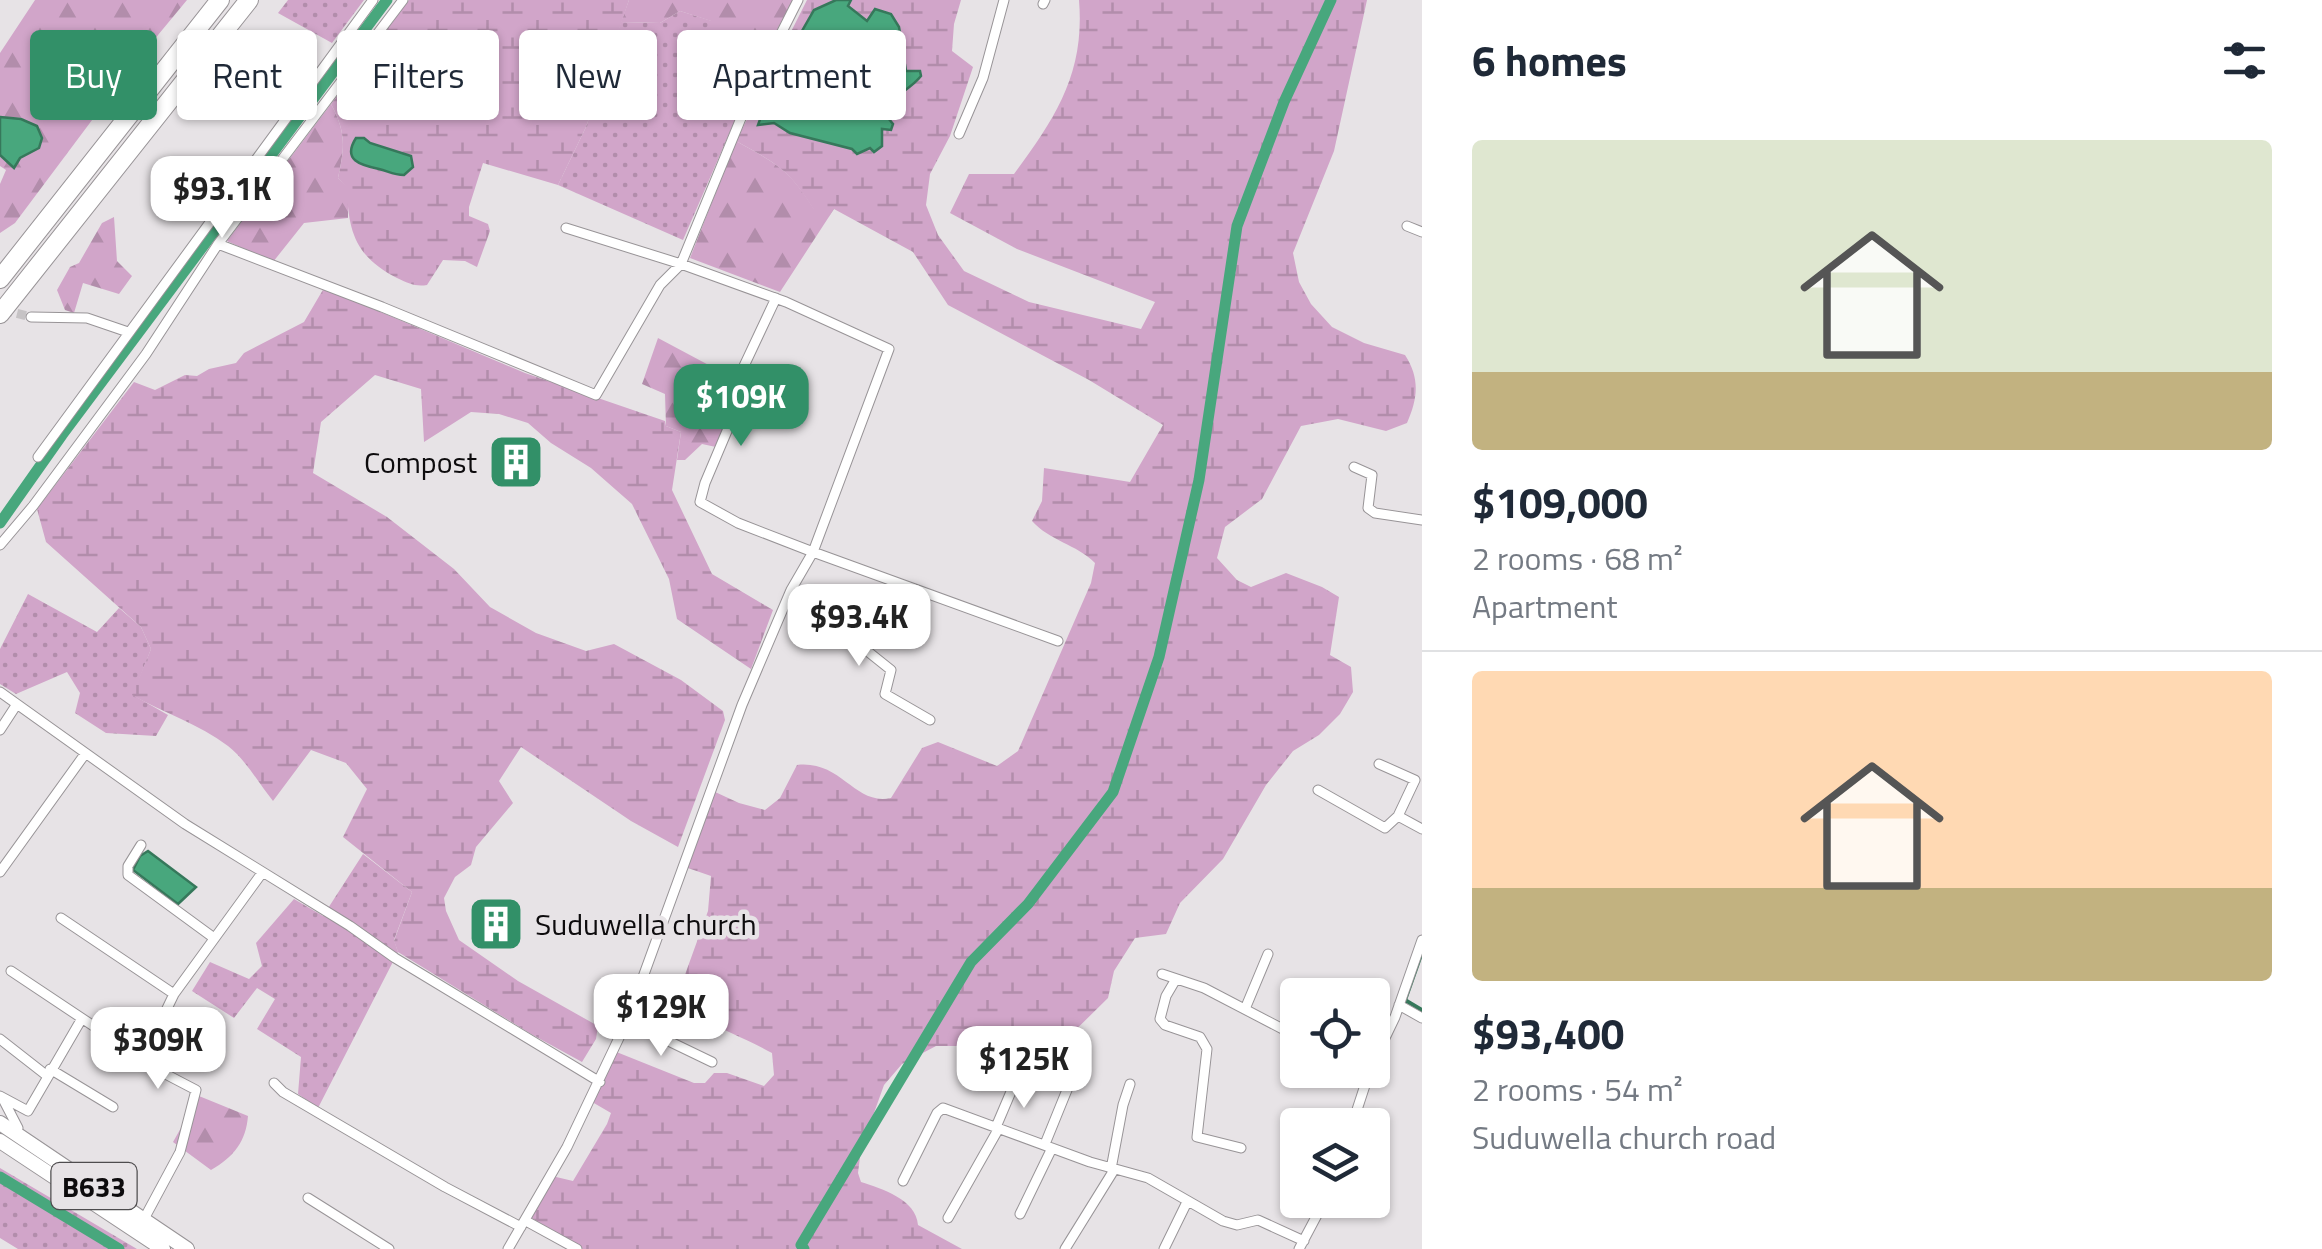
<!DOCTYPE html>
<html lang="en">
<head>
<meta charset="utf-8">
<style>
	:root { --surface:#fff; --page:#f2f2f3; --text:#1f2937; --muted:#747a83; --line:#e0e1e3; --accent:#329068 }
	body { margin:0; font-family:"Titillium Web",sans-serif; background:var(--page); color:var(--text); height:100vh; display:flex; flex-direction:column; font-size:38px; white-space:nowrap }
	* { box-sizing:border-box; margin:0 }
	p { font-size:32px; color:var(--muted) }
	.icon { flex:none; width:55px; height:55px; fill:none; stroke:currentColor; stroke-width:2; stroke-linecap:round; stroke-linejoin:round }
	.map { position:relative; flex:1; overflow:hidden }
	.sheet { display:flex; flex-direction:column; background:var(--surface); width:900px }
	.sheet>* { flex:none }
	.hud { position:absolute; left:30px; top:30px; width:950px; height:90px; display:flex; gap:20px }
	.tools { position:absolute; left:1280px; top:978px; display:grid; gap:20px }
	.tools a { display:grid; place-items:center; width:110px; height:110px; border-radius:10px; background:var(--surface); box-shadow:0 2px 8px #0004; font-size:50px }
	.price { position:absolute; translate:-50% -85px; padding:0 22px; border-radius:20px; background:#fff; color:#222; font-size:32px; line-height:65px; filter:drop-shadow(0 2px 5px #0008) }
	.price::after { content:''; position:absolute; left:50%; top:60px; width:30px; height:22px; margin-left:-15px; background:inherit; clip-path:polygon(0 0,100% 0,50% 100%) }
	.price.active { background:var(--accent); color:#fff }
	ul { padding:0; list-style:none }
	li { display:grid; align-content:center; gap:20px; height:530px; padding:0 50px }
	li+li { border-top:2px solid var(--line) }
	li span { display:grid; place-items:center; height:310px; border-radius:10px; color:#555 }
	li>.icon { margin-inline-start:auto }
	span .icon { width:180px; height:180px; fill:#fffc; stroke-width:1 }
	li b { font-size:42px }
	h2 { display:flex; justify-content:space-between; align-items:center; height:120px; padding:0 50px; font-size:42px }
	.pill { padding:0 35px; border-radius:10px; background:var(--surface); box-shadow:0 2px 8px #0004; font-size:35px; line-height:90px }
	.pill.active { background:var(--accent); color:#fff }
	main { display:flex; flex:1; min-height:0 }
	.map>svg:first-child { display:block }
	.grass { fill:url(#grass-dots) }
	.forest { fill:url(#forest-firs) }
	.wetland { fill:url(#wetland-marsh) }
	.water { fill:#48a77d; stroke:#36785b; stroke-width:2.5 }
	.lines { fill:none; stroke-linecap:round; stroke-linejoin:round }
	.stream { stroke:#36785b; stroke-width:4 }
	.canal { stroke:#48a77d; stroke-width:11 }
	.street-tunnel { stroke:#c6c3c5; stroke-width:9; stroke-dasharray:9 4.5; stroke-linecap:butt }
	.street-casing { stroke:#989497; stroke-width:11 }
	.primary-casing { stroke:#989497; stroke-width:16 }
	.highway-casing { stroke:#989497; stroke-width:20 }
	.street { stroke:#fff; stroke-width:9 }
	.primary { stroke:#fff; stroke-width:14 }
	.highway { stroke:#fff; stroke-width:18 }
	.labels { text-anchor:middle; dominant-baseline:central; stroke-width:9; stroke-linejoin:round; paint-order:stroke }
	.shield { fill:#e7e3e6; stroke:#4e4c4e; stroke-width:2.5 }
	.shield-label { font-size:28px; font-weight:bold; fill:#0d0b0d }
	.poi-label { font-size:30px; fill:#0d0b0d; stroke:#e7e3e6; text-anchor:end }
</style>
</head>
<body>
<main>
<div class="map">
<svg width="1422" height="1249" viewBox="0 0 1422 1249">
	<defs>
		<pattern id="grass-dots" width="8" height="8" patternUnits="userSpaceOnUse" patternTransform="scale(2.5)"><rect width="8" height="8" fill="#d1a5c9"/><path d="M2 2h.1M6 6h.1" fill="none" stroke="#b28dab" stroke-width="1.8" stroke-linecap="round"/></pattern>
		<pattern id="forest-firs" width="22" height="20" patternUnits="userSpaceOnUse" patternTransform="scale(2.5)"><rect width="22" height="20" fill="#d1a5c9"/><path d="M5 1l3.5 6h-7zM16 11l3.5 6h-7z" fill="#b28dab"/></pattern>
		<pattern id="wetland-marsh" width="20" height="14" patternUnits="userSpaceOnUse" patternTransform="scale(2.5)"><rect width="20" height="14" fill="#d1a5c9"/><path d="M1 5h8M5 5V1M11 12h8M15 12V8" fill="none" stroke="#b28dab"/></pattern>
	</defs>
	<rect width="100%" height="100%" fill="#e7e3e6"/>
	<!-- grass -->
	<path class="grass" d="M288,0H364L332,43L278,13Z
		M680,11L712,21L762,58L683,240L558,185L586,127L621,22L660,23Z
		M28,594L97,632L119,608L141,627L151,649L133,695L168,715L156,736L106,733L75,713L80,693L67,672L16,694L0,684V649Z
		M363,854L412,892L394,940L398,952L318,1108L298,1094L301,1057L257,1029L275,999L257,988L234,1018L192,991L210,962L249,979L262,966L256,943L294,899L323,916Z
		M0,1168L137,1249H18L0,1238Z"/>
	<!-- forest -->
	<path class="forest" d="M35,0H187L134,64L15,223L0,233V184L6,170L0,166V53Z
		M629,0H793L762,58L749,46L718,51L711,21L680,11L660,23L621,22Z
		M331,104C346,132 345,147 338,178L348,188V218L304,223L273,262L227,241Z
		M736,141C777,164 789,169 814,209H834L780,292L690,258Z
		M114,217L117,261L132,276L119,294L83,283L74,313L65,310L57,290L70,267L79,263L102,223Z
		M658,338L733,378L721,400L730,413L716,447L702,444L685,460H677L681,432L666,426L665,394L642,384Z
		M199,1096L248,1116C246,1141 234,1157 211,1170L173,1142Z"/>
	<!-- wetland -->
	<path class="wetland" d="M409,0H629L586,127L558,185L483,163L469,207V216L488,224L490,231L477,267L465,261L443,260L427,285C415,287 408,283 397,278C356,257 348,232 347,188L338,178C345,147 346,132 331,104Z
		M807,0H961L954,24L952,51L973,67L950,136L930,174L926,205L938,235L964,271L1029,302L1141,329L1155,302L1017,249L950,213L969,174H1014C1056,117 1085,73 1079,0H1367L1334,151L1293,253L1299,282L1311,304L1332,327L1364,343L1405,355C1420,378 1418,398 1407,423L1386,431L1338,419L1301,426L1262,499L1225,527L1217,558L1237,580L1251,587L1286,573L1322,587L1339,597L1330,655L1351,667L1353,692L1340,714L1319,735L1293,751L1266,785L1223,859L1180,903L1166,934L1135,938L1114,971L1108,998L1045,1060L1014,1056L985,1046H936L902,1064L884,1085L861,1149L858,1173L861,1182C882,1189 916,1199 918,1225L962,1249H583L530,1217L552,1176L573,1181L607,1124L611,1113L587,1099L609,1049L694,1083H705L714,1073H727L764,1086L774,1075L772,1053C742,1036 708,1026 681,1004L682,983L708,911L711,876L685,867L713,791L739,803L765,810L780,798L797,765C842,760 854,806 891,798L922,748L938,742L997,766L1018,751L1091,583L1095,563C1076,544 1050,541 1032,521L1042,501L1044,468L1130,482L1163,425L1089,380L948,305L913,252L834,209L814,210C789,169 777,164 736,141Z
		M324,288L525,373L665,421L666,426L681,432L672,490L712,574L773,610L751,669L677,619L669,579L632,504L591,468L551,443L528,423L499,414L471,412L424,442L421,389L375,375L321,422L313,473L387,517L454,569L490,607L536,633L586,651L614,644L681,680L723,711L725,720L678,847L631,821L521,747L499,781L513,803L476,847L471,865L455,877L444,898L446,911L459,940L518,981L598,1026L596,1039L582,1062L531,1034L398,952L394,941L412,892L343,837L367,789L346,763L311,750L273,801C259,784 246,760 228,746C199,724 164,713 132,695L151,649L141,627L46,542L37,509L134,382L155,390L185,375L197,376L209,369L236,363L244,353L304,322Z"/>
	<!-- water -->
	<path class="water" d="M836,0H851L848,6L867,21L875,9L891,14L899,27L906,71H920L921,76C909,91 893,94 884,113L893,124L891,130L882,129V146L874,152L870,148L857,154L852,149L790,133L774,123L758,125L774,80L814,10Z
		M0,117L21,119L37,126L42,138L39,148L20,158L14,168L0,155Z
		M356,138H364L370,143L411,156L413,167L404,175C393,175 388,171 379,169C360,165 342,160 356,138Z
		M148,851L196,887L178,904L133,870L140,856Z"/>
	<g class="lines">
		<!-- stream -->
		<path class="stream" d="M1422,952L1405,1000L1422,1010"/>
		<!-- canal -->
		<path class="canal" d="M0,523L62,435L387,0
			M0,1177L119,1249
			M804,1249L801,1245L971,962L1028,904L1113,792L1159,657L1199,480L1237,226L1284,102L1331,0"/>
		<!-- street-tunnel -->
		<path class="street-tunnel" d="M4,310L31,317"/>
		<!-- street casing -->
		<g class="street-casing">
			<path id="street" d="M1043,4L1045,0
				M959,134L983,78L1004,0
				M1407,226L1422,232
				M218,244L382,307L596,395L660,285L681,264L566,228
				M776,298L728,400L735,412L705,483L700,502L738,523L813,552L1058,641
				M31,317L87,318L128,332
				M38,457L373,0
				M1354,467L1372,475L1368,508L1375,513L1422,520
				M0,545L33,506L146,354L218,244L403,0
				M791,590L891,670L885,694L930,720
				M0,692L185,824L350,926L395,958L600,1082
				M0,730L17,704
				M1318,790L1385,828L1398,816L1415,780L1379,764
				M1398,816L1422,829
				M141,845L128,866V875L214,938
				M0,872L85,754
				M61,918L174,994L262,873
				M11,971L137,1055
				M1162,974L1204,988L1298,1037
				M1176,979L1166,996L1160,1019L1165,1025L1200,1037L1207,1049L1197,1137L1241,1148
				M1399,1005L1422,1018
				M1245,1009L1268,954
				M627,1021L712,1062
				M0,1039L46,1075
				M1372,1065L1395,1017L1422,940
				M50,1069L113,1107
				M274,1083L283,1092L445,1187L521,1227
				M0,1096L28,1111L81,1020
				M3,1099L18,1128
				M1352,1125L1370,1070
				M996,1127L1016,1080
				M1045,1144L1069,1085
				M1111,1169L1123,1105L1130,1084
				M903,1181L937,1113L943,1108L1090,1162L1148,1178L1223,1221L1237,1225L1258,1220L1304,1241
				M308,1198L389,1249
				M1020,1214L1052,1148
				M948,1218L999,1128
				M144,1219L180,1152L196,1090L152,1067L137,1055L161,1021L174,994
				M526,1221L577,1249
				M508,1249L567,1147L627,1021L742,705L791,590L813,552L889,349L786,302L681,264L753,89L798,0
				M1065,1249L1114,1170
				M1164,1249L1187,1202
				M1299,1249L1325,1200"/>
		</g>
		<!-- primary casing -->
		<g class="primary-casing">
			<path id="primary" d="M0,1123L187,1249
				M0,1141L163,1249"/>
		</g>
		<!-- highway casing -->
		<g class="highway-casing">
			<path id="highway" d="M0,279L220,0
				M0,314L249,0"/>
		</g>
		<!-- street -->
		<use href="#street" class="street"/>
		<!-- primary -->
		<use href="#primary" class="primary"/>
		<!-- highway -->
		<use href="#highway" class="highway"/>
	</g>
	<!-- icons -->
	<defs>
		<g id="building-square" transform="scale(2.875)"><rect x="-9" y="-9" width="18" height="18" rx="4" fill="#329068" stroke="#e7e3e6"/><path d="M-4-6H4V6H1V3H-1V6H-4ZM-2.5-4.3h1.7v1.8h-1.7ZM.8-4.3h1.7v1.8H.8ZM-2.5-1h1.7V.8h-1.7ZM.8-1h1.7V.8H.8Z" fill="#fff"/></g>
	</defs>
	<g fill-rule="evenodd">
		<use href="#building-square" x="516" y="462"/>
		<use href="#building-square" x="496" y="924"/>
	</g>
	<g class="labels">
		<!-- shield labels -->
		<rect class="shield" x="51.5" y="1163" width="85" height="46" rx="8"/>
		<g class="shield-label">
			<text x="94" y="1186">B633</text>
		</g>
		<!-- poi labels -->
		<g class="poi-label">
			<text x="477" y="462">Compost</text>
			<text x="535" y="924" text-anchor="start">Suduwella church</text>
		</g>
	</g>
</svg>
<div class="tools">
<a><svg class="icon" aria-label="locate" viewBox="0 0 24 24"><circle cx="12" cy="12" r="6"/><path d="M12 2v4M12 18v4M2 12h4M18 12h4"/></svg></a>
<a><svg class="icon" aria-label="layers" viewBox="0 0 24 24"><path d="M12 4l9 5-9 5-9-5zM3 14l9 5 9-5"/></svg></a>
</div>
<b class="price" style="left:222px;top:241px">$93.1K</b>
<b class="price active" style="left:741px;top:449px">$109K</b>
<b class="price" style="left:859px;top:669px">$93.4K</b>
<b class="price" style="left:661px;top:1059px">$129K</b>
<b class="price" style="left:158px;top:1092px">$309K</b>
<b class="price" style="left:1024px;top:1111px">$125K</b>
<div class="hud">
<a class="pill active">Buy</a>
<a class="pill">Rent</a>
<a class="pill">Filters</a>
<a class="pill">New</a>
<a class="pill">Apartment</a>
</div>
</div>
<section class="sheet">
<h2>6 homes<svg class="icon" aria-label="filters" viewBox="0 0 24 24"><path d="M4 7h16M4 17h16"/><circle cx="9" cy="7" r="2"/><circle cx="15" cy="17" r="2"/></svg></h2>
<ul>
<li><span style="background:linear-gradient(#dfe7d0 75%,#c2b280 0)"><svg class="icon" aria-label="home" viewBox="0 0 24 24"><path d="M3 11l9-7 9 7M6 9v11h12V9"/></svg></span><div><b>$109,000</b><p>2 rooms · 68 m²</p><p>Apartment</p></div></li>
<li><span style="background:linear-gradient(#ffd9b3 70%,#c2b280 0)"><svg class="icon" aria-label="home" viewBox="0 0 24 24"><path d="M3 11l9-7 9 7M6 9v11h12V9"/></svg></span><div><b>$93,400</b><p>2 rooms · 54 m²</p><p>Suduwella church road</p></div></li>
</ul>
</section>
</main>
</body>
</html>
